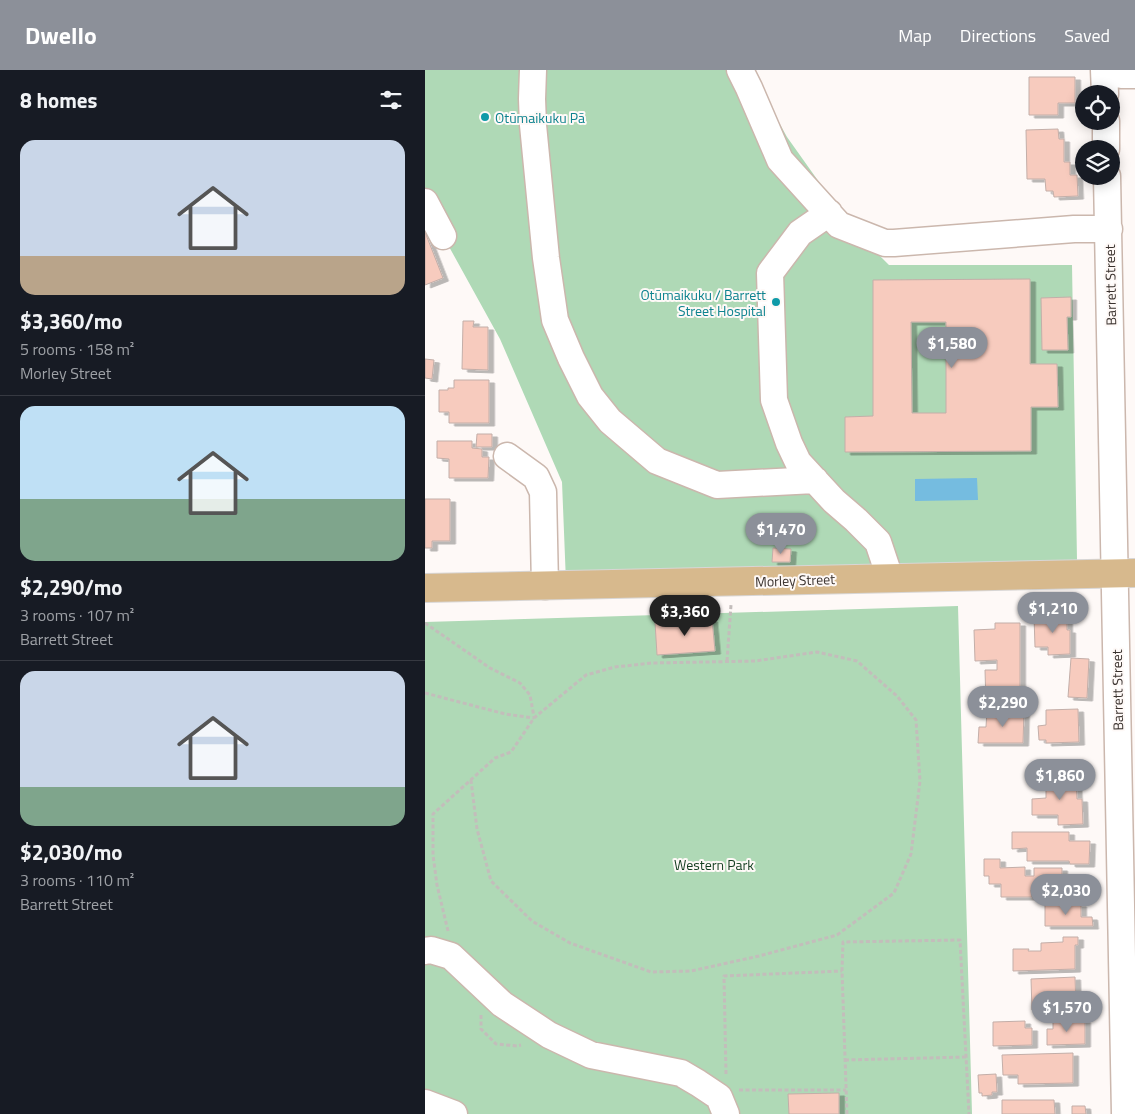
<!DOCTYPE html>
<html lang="en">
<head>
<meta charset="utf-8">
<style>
	:root { --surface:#171b24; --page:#242831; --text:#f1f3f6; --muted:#9ea1a6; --line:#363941; --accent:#8c9099 }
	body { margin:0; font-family:"Titillium Web",sans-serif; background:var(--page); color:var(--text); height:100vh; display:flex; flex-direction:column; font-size:19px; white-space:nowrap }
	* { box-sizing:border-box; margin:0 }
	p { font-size:16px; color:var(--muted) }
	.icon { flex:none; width:28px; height:28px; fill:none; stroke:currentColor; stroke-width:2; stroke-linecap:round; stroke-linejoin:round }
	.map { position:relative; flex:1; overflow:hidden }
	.drawer { display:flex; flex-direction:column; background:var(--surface); width:425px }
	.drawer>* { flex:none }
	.controls { position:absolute; left:650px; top:15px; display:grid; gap:10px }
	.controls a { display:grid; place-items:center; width:45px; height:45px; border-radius:50%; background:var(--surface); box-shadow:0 2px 12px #0003; font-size:25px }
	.price { position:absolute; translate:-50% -42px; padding:0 11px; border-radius:18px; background:var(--accent); color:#fff; font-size:16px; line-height:32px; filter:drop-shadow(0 1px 2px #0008) }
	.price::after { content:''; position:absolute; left:50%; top:30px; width:15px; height:11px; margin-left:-8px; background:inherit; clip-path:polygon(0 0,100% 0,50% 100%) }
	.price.on { background:#222; color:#fff }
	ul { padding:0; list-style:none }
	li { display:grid; align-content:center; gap:10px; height:265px; padding:0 20px }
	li+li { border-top:1px solid var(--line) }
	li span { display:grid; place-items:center; height:155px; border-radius:15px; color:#555 }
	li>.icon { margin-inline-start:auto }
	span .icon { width:90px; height:90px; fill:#fffc; stroke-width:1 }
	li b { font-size:21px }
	h2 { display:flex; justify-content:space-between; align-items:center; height:60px; padding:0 20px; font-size:21px }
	header { display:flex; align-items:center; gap:30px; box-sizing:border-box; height:70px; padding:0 25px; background:var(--accent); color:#fff }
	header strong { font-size:24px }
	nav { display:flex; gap:28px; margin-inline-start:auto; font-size:18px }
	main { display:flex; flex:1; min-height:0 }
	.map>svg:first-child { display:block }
	.green { fill:#afd9b6 }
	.water { fill:#75bce0 }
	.building { fill:#f7cbbe; stroke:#c3aea8; fill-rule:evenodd; filter:url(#shadow) }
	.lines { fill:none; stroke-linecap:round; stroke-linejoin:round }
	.minor-casing { stroke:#cbb7ad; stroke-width:29 }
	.major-casing { stroke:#d8d6d5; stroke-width:30 }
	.path { stroke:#c3bdbb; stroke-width:3; stroke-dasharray:4 2.5; stroke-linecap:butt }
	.minor { stroke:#fff; stroke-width:26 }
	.major { stroke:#d7b98d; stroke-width:28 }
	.culture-dot { fill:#0f9aa8; stroke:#fef9f7; stroke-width:2 }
	.labels { text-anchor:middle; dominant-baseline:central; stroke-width:4; stroke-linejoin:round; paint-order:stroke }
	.culture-label { font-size:14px; fill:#0d838f; stroke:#fef9f7; text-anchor:start }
	.street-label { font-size:14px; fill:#3a322e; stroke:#fef9f7 }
	.park-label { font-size:14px; fill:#133d1f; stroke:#fef9f7 }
</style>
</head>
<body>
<header>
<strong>Dwello</strong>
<nav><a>Map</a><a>Directions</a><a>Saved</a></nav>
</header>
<main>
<section class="drawer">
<h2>8 homes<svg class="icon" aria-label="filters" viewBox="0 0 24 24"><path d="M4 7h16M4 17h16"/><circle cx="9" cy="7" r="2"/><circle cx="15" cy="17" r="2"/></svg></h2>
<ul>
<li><span style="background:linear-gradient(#c9d6e8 75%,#b9a48a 0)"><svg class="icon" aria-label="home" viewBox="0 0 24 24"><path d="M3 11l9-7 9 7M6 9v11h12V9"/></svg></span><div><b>$3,360/mo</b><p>5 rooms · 158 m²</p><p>Morley Street</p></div></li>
<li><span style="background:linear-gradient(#bfe0f5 60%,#7fa58c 0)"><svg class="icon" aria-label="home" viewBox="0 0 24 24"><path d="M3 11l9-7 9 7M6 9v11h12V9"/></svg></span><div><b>$2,290/mo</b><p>3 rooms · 107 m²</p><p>Barrett Street</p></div></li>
<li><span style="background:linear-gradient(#c9d6e8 75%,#7fa58c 0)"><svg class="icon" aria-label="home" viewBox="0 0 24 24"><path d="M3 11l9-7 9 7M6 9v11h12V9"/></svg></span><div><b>$2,030/mo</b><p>3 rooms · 110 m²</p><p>Barrett Street</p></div></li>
</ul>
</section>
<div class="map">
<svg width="710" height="1044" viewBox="0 0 710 1044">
	<defs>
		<filter id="shadow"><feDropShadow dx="5.5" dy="3" stdDeviation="0" flood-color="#0004"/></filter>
	</defs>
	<rect width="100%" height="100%" fill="#fef9f7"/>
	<!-- green -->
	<path class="green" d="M0,0H325L362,67L426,157L464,195H647L652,490L141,512L137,412L75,269L22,173L0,120Z
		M533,536L547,1044H0V552Z"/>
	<!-- water -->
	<path class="water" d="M552,408L553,430L490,431V409Z"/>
	<!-- building -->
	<path class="building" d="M604,7H650V33H633V45H604Z
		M633,59L634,69H639V92H645V105H652L653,126L629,127L628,121H621L620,109H602L601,60Z
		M0,162L18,208L0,215Z
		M605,209V294H632L633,337H606V381L420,382V347L448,346V210ZM486,252H521V343H487Z
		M646,227V247H642L643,280H617L616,228Z
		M38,251H49L48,257H63V300L37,299Z
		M0,289L9,290L7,309L0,308Z
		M29,310H64V353H24V342H14V320H23V318H29Z
		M52,364H67V377H51Z
		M12,371H47V378L57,379V387H64L63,408H24V389L12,388Z
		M0,429H25V471H7V478H0Z
		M348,478L366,479L365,492H347Z
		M609,546H642V560H645V584L623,585V577H610Z
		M287,549L290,581L232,585L230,552Z
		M570,553H595V622L571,623V635H561L560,600H572V590L550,591L549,560L570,559Z
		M646,588L664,589L662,628L643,627Z
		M653,639L654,672L621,673V670H614L613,656L621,655V640Z
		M562,640L599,641L598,673H553L554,657H561Z
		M621,706H651L652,729H657L658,754L633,755V745H607V729L621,728Z
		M587,762H644V771H665L664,794H645L644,791H602V778L587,779Z
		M559,789H575V798L600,797V806H609V798H637V820H606L607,827H576V814H564V806H559Z
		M620,834H656V847H667L668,856H620Z
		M638,867H653V875H650V899L588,901V879H604L603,881H616V873L638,872Z
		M650,907L651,938L607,940L606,909Z
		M660,950V974L622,975V959H628V951Z
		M600,951V958H607V975L568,976V952Z
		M648,983V1013L593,1014V1005H578L577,985Z
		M571,1004L572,1022H567V1025L557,1026V1023H554L553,1005Z
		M414,1023V1044H364L363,1024Z
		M577,1030H629L630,1044H577Z
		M647,1036H660L661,1044H647Z"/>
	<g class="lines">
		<!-- minor casing -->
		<g class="minor-casing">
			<path id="minor" d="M108,0L107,29L108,55L121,188L130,250L146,288L165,326L185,351L232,391L292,415L390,410
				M315,0L324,18L355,90L414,155L460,173H469L649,159H684
				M679,0L680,24
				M689,0L696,5H710
				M681,51V79
				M682,106L700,1044
				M0,132L18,166
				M404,143L375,163L345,203L349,330L364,373L373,392L409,431L431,450L453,472L465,508
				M82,386L111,407L118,422L120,516
				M0,881L6,880L26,886L77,934L124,965L166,985L256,1003L273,1013L294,1027L301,1044
				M0,1033L29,1044"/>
		</g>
		<!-- major casing -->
		<g class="major-casing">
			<path id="major" d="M0,518L710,503"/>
		</g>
		<!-- path -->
		<path class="path" d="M0,553L65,598L95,613L105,625L109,647
			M302,591L306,535
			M0,623L80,644L109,648
			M23,861L12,815L8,785V744L70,688L86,682L109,648L138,624L161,605L190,597L227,593L330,591L392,582L432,591L472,626L491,650L495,711L486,784L469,823L412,865L334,886L266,901L226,902L145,873L107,851L66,811L52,759L46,710
			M56,945V959L71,974L92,976L96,975
			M420,990L541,987
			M301,1004L299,906L417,901
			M314,1020H421
			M422,1044L417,901L418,872L535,870L544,1044"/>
		<!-- minor -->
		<use href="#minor" class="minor"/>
		<!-- major -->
		<use href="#major" class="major"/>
	</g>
	<!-- markers -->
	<g class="culture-dot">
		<circle cx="60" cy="47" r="5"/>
		<circle cx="351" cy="232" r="5"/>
	</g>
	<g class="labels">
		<!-- culture labels -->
		<g class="culture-label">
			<text x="70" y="47">Otūmaikuku Pā</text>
			<text x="341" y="224" text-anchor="end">Otūmaikuku / Barrett<tspan x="341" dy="16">Street Hospital</tspan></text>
		</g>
		<!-- street labels -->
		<g class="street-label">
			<text transform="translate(685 215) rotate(-91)">Barrett Street</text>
			<text transform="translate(370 510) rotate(-2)">Morley Street</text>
			<text transform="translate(692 620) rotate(-91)">Barrett Street</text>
		</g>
		<!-- park labels -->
		<g class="park-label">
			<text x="289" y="794">Western Park</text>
		</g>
	</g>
</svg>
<div class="controls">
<a><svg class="icon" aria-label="locate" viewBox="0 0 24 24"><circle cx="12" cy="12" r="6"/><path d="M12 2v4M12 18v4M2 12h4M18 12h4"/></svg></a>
<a><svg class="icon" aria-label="layers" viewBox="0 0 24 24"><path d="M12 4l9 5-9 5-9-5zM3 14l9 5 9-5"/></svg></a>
</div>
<b class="price" style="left:527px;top:299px">$1,580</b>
<b class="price" style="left:356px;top:485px">$1,470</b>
<b class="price" style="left:628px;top:564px">$1,210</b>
<b class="price on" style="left:260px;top:567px">$3,360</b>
<b class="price" style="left:578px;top:658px">$2,290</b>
<b class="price" style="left:635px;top:731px">$1,860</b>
<b class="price" style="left:641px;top:846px">$2,030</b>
<b class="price" style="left:642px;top:963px">$1,570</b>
</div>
</main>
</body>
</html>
